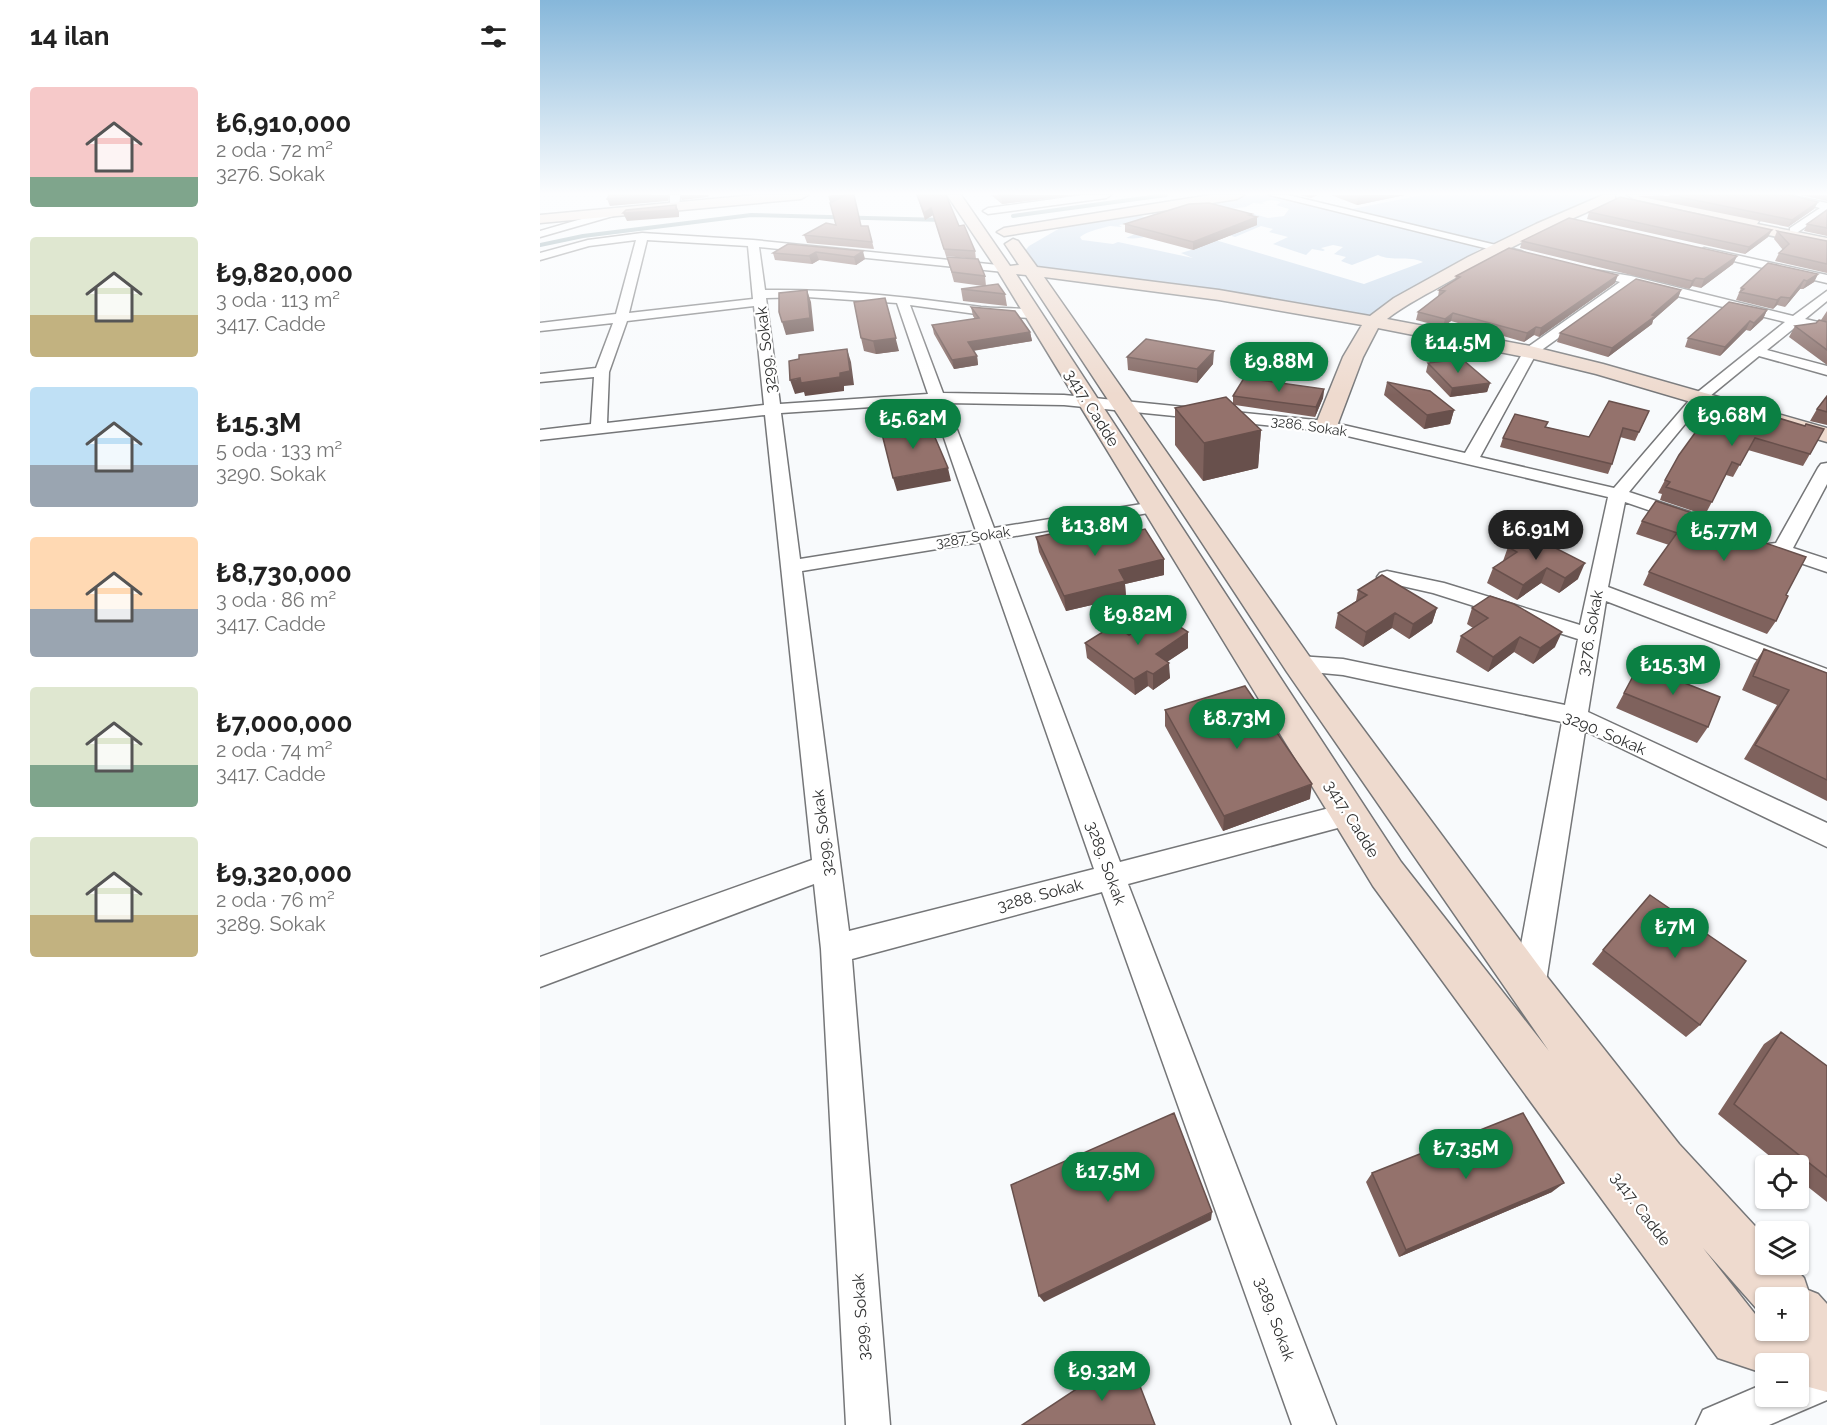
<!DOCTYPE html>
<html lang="tr">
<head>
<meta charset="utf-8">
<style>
	:root { --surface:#fff; --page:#f6f6f6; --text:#222; --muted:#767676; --accent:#0b8043 }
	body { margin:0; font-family:Raleway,sans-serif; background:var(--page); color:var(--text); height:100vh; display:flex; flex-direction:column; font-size:22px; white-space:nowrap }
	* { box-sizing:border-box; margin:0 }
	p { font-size:20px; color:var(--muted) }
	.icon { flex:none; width:33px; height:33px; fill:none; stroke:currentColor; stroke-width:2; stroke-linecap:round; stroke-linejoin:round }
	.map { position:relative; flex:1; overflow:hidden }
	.side { display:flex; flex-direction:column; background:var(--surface); width:540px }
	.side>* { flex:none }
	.controls { position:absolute; left:1215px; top:1155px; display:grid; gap:12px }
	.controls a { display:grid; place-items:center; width:54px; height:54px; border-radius:6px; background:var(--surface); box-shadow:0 2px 4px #0004; font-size:30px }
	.price { position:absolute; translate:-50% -51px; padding:0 14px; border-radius:21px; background:var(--accent); color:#fff; font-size:20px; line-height:39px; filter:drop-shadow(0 2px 3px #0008) }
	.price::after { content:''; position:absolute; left:50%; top:36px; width:18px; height:14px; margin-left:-9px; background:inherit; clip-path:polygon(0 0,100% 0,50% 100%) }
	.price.selected { background:#222; color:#fff }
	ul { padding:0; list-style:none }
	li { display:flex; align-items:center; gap:18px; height:150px; padding:0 30px }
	li span { display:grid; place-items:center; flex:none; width:168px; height:120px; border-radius:6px; color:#555 }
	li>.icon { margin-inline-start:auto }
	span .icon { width:72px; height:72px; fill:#fffc; stroke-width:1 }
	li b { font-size:26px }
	h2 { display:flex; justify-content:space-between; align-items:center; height:72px; padding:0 30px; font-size:26px }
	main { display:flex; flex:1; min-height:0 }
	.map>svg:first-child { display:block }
	.green { fill:#c1d4e8 }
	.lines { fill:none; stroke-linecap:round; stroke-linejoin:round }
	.stream { stroke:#769299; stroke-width:4 }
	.street-casing { stroke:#757678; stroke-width:3 }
	.secondary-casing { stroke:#757678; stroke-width:3 }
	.street { fill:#fff; fill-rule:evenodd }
	.secondary { fill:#eedace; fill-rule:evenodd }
	.wall { fill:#7f625d }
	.shaded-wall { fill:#68504c }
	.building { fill:#94726c; stroke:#68504c; stroke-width:1.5 }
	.labels { text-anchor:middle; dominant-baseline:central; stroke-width:4.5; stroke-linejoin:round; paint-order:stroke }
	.far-street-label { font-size:14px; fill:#303131; stroke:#fff }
	.street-label { font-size:16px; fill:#303131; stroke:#fff }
</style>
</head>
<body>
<main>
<section class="side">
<h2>14 ilan<svg class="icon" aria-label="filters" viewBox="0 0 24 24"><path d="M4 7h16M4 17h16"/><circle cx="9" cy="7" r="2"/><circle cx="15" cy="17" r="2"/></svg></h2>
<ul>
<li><span style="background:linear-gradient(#f6c9c9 75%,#7fa58c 0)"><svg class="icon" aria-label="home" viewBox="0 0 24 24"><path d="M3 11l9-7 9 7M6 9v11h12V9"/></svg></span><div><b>₺6,910,000</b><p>2 oda · 72 m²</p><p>3276. Sokak</p></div></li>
<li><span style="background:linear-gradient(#dfe7d0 65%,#c2b280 0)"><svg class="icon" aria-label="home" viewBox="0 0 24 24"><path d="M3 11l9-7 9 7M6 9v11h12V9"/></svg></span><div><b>₺9,820,000</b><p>3 oda · 113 m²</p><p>3417. Cadde</p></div></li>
<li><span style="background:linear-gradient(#bfe0f5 65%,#9aa5b1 0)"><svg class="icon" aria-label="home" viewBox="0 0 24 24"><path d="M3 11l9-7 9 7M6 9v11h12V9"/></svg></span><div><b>₺15.3M</b><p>5 oda · 133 m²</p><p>3290. Sokak</p></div></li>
<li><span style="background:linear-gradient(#ffd9b3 60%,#9aa5b1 0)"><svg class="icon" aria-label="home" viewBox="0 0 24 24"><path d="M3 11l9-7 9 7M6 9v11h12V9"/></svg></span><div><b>₺8,730,000</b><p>3 oda · 86 m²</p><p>3417. Cadde</p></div></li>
<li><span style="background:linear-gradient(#dfe7d0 65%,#7fa58c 0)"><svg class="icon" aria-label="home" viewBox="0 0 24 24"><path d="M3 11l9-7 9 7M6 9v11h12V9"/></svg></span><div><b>₺7,000,000</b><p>2 oda · 74 m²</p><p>3417. Cadde</p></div></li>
<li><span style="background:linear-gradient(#dfe7d0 65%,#c2b280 0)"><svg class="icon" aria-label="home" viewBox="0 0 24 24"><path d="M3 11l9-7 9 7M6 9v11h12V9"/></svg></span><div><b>₺9,320,000</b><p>2 oda · 76 m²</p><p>3289. Sokak</p></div></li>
</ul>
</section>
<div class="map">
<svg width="1287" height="1425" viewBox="0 0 1287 1425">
	<rect width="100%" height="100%" fill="#f8fafc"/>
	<!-- green -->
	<path class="green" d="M714,195H729L938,246L940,249L840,312L822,316L500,267L490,263L482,254L489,246L527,224L597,214L624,226C617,236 597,240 586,238L595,234L591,223L579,225L582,227L570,226C563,228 547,231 540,237L542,240L573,244L578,242L653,258L641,253L661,247L665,237L824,284L883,262C867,255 853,262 838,255L812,265L801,261L806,257L794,254L803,247L793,245L781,248L785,250L783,251L772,249L766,255L733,244L748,237L729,232L733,229L721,226L695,237L670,229L714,214L728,218L744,216L749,209L736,205L741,202C735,200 728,199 722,203L725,204L713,203L706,207L616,217L610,213Z
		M882,195H1055L1060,196L955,246L807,210Z"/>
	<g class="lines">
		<!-- stream -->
		<path class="stream" d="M473,216L626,195
			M0,245L43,236L211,215L404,220"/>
		<!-- street casing -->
		<g class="street-casing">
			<path id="street" d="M130,195H140L139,209L130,207Z
				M543,195H571L566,198L448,214L443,211L448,208Z
				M730,195H748L981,251L987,254L981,257Z
				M1227,195H1248L1287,203V212L1258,232H1250V228L1280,208Z
				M76,209L81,212L80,214L0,237V231Z
				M102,233L213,240L468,266V270L464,272L219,247L225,290C298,289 369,297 441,307C459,309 479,307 497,311L498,314L497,317L492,318L451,316L370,305L403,393L524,395L786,421L925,453L985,349L1080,282L1042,272V268L1091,276L1253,316L1287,291V301L1265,319L1287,324V332L1258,325L1227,350L1287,366V375L1219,356L1164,401L1089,492L1150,512L1152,516L1150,520L1143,522L1085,502L1068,587L1287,669V686L1066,601L1048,712L1287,823V847L1045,731L1005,988L1000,999L989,1003L978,999L973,988L1022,722L803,675L750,670L747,664L750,658L758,656L803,659L1025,705L1038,639L893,593L840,581L837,577L840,573L847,571L904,583L1040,625L1068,497L786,431L524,405L407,403L454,528L614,502L620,503L623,507L620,511L614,512L458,539L580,862L809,803L818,806L822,814L818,822L809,825L588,884L796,1425H752L562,892L312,959L350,1425H306L281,949L274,884L0,987V957L272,860L225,415L0,440V430L51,424L54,377L0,382V374L56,368L73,323L0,331V323L76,314L96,240L49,246L0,260V253L48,240ZM107,240L208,246L213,299L89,313ZM1092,285L1245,322L1154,395L1074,488L940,457L996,354ZM267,297L357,303L388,394L240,404L226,298ZM214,306L224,405L67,423L69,372L87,321ZM392,403L436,531L260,559L241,413ZM440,542L554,869L309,931L262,571Z
				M1164,248L1287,275V283L1160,253L1158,251Z
				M1287,463V484L1253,548L1287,559V572L1228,552L1225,548L1228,544L1236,543L1278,468L1281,464Z
				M1287,1357V1400L1229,1425H1156L1163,1410L1226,1383V1396H1258V1369Z"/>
		</g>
		<!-- secondary casing -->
		<g class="secondary-casing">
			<path id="secondary" d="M215,195H268L261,199L0,223V215Z
				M407,195H421L470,266L479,265L465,244L473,239L478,241L497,267L679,290L830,316L854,298L928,257L996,224L1063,195H1075V200C1018,224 963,250 910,281C889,293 866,304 847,319L990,346L1063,364L1287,428V442L1056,374L990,358L838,328L823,357L797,426L794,431L786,433L778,431L775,426L803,357L822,325L679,300L504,277L769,656L1004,973L1139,1144L1226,1238V1264H1251L1264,1278L1268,1290L1278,1294L1287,1304V1392L1258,1384V1364H1226V1374L1178,1358L833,886L456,268ZM476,274L486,275L747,672L1009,1051L861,862ZM1163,1248L1224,1317L1215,1314ZM1226,1298H1258V1330H1226Z
				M670,195H704L697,199L464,236L457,232L464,228Z
				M1087,195H1113L1217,218L1219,221L1217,224L1287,238V248L1183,225L1181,222L1183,219L1094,199Z"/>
		</g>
		<!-- street -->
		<use href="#street" class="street"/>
		<!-- secondary -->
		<use href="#secondary" class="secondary"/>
	</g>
	<!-- wall -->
	<path class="wall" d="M314,195L321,226H328L334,249L267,243L264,235L296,225L292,202H290Z
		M377,195H406L419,226L435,251L436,259L406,256L393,215L385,220Z
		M451,195H535L462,204Z
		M759,195H778L771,198Z
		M791,195H865L817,205Z
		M1250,195L1278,202L1274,209L1248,227L1097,196Z
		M1260,195H1287V201Z
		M1287,210V236L1264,231L1267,224Z
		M1049,212L1228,237L1205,254L1047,219Z
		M712,216L717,217V225L653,250L585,232V224Z
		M1237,231L1287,241V273L1235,261L1239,253L1243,250L1234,239Z
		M982,241L1197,256L1193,264L1161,288L1152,286L1149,289L980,248Z
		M248,244L325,259L316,265L279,260L272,264L235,260L233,253Z
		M407,257L445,276L446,286L465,294L467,306L423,301L421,289L443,286L414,282Z
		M1278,274L1274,282L1263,289H1260L1245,307L1237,305L1233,309L1196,300L1201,288Z
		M916,276L1075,283L999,337L994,335L984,342L911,321L903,327L876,320L878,312L898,297L899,290L915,280Z
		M1141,290L1138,298L1113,320L1112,324L1068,357L1017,342L1020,333Z
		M314,302L359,351L336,354L324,351L321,338Z
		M431,307L490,332L492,341L433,351L437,356L438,365L414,369L394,334L392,325L435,319L433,316Z
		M1227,310L1223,319L1210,331L1206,330L1180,356L1145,347L1148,338Z
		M1287,311V365L1249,337L1255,326L1286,322L1281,320Z
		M587,357L673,364L657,383L588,370Z
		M888,363L950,383L947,392L910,397L886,372Z
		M847,382L914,410L910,424L884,429L844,395Z
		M784,389L783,398L775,417L695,405L721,430L718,468L663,481L635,445V408L693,403V396Z
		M1287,396V425L1270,421L1277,409Z
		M1182,401L1270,454L1263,466L1208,450L1193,477L1186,475L1165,515L1120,500L1122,494L1118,493L1125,480L1166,428Z
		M1109,411L1095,441L1080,437L1072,464L1068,474L960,447L963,438L1006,427L1049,437Z
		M1102,521H1162L1246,595L1236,621L1227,634L1103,585L1109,572L1129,545L1096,534Z
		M496,537L561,539L624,559V575L585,584L586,597L526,611L499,552Z
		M968,547L1038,579L1019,593L1001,583L977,600L947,583L953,568L963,561Z
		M818,590L897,608L892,623L869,639L852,628L823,647L795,628L798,613L816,601Z
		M932,608L1015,647L993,664L974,652L948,672L916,652L921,636L933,628L927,624Z
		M589,635L648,648L627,662L630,678L613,690L608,686L595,695L547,658L545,643Z
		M1224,649L1287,673V801L1204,759L1237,705L1202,690L1214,664Z
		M1099,665L1168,727L1157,743L1076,708Z
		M625,710L770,799L683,831L625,726Z
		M1063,950L1160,1025L1146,1037L1052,964Z
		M1241,1032L1287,1066V1202L1258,1179V1166H1242L1178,1114L1224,1044Z
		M832,1173L1012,1192L859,1257L826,1182Z"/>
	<!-- shaded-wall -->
	<path class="shaded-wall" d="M112,195H129L128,201L70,206L67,199Z
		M140,195H169L168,197L142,200Z
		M292,195H310L311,201L290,202L288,196Z
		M475,195H535L462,204L461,197Z
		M825,195H865L817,205L818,197Z
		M1278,202L1274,209L1248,227L1252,220Z
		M136,205L139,212V217L87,221L83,213Z
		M391,208L393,215L385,220L384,213Z
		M712,214V219L717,217V225L653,250V242Z
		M1232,230L1228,237L1205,254L1209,247Z
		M323,251L325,259L316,265L314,257Z
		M276,252L279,260L272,264L269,256Z
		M1197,256L1193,264L1161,288L1164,279Z
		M1278,274L1274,282L1263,289L1267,281Z
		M1078,275L1075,283L999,337L1001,328Z
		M1156,278L1152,286L1149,289L1152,281Z
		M1264,280L1260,289L1245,307L1250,298Z
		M267,290L271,302L274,331L246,335L242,322Z
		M1141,290L1138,298L1113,320L1112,324L1068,357L1072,348L1112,315Z
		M1241,297L1237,305L1233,309L1237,300Z
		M345,298L359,351L336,354L333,341Z
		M1227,310L1223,319L1210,331L1214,323Z
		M913,313L911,321L903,327L905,319Z
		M1210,321L1206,330L1180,356L1185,347Z
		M996,327L994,335L984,342L987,333Z
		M490,332L492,341L430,351L428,342Z
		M307,349L311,362L314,385L304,386V391L265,396L264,392L255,394L250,380L300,373Z
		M674,351L673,364L657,383V369Z
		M437,356L438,365L414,369L412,360Z
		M950,383L947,392L910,397L912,388Z
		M784,389L783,398L775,417L776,407Z
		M914,410L910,424L884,429L887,415Z
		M721,430L718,468L663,481L664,443Z
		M408,468L411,481L357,491L353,478Z
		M624,559V575L585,584L586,597L526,611L524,596L579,570Z
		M1045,563L1038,579L1019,593L1025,578Z
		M1007,568L1001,583L977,600L983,585Z
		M897,608L892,623L869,639L873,624Z
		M855,613L852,628L823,647L826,632Z
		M648,632V648L616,669V654Z
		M1022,632L1015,647L993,664L1000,648Z
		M980,637L974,652L948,672L953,657Z
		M629,663L630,678L613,690V674Z
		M607,671L608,686L595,695L594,679Z
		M772,784L770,799L683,831L684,816Z
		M1024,1183L1012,1192L859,1257L866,1250Z
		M672,1212L671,1220L504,1302L499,1296Z"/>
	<!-- building -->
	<path class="building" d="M69,195H112L67,199Z
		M306,195H314L321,226H328L332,242L264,235L286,223L296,225L290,203Z
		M377,195H406L419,226L424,225L435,251L404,249L391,208L384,213Z
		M459,195H475L461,197Z
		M1130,195H1250L1278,202L1252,220Z
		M1080,197L1232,230L1209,247L1049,212Z
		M669,203L712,214L709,215L717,217L653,242L585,224L649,204Z
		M136,205V210L83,213L86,210Z
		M1287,210V228L1267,224Z
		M1029,218L1197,256L1164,279L1156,278L1152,281L982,241Z
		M1237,231L1287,241V264L1239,253L1249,244Z
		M248,244L323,251L314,257L276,252L269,256L233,253Z
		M969,248L1078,275L1001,328L996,327L987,333L913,313L905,319L878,312L905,291L899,290L920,277L916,276Z
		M407,257L438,259L445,276L412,272Z
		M1228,263L1278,274L1267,281L1264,280L1250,298L1241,297L1237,300L1200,292L1204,289L1201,288Z
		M1096,279L1141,290L1112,315L1115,316L1072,348L1020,333Z
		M458,284L465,294L421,289Z
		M267,290L270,318L242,322L239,312V293Z
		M345,298L356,338L333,341L321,338L314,302Z
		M1189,302L1227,310L1214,323L1210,321L1185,347L1148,338Z
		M431,307L475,311L490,332L428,342L437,356L412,360L392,325L439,318Z
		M1279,320L1287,322V350L1255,326L1276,323Z
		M606,339L674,351L657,369L587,357Z
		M307,349L310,371L300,373V377L261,383L260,378L250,380L249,361L259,359V355Z
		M922,359L950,383L912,388L888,363Z
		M704,378L784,389L776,407L693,396Z
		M847,382L890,391L914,410L887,415Z
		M1287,396V412L1277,409Z
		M686,397L721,430L664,443L635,408Z
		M1069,401L1109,411L1099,432L1083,428L1072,464L963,438L975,414L1008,422L1005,427L1049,437Z
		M1182,401L1265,426L1266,424L1284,429L1270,454L1215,438L1200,465L1192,462L1172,502L1126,487L1130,482L1125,480L1139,455L1160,426L1166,428Z
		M388,421L408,468L353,478L341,430Z
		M1116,501L1164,517L1162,521L1266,557L1246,595L1248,596L1236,621L1109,572L1137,533L1102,521Z
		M553,525L561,539L605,529L624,559L579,570L585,581L524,596L496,537Z
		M988,534L1045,563L1025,578L1007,568L983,585L953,568L977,552L968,547Z
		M842,575L897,608L873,624L855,613L826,632L798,613L827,595L818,590Z
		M950,596L974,604L1022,632L1000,648L980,637L953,657L921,636L948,618L932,608Z
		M622,615L648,632L616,654L629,663L613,674L607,671L594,679L545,643L574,625L589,635Z
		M1224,649L1287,673V780L1215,745L1249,690L1213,676Z
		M1099,665L1180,697L1168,727L1084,693Z
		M705,686L772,784L684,816L625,710Z
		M1110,895L1206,961L1160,1025L1063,950Z
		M1241,1032L1287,1066V1177L1194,1104Z
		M634,1113L672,1212L499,1296L471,1185Z
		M983,1113L1024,1183L866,1250L832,1173Z
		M588,1355L615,1425H482Z"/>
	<!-- sky -->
	<linearGradient id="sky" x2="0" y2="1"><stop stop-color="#86b7da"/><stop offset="0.49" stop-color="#fcfdfe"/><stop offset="1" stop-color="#fcfdfe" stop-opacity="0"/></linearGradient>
	<rect width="1287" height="395" fill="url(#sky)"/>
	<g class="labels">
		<!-- far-street labels -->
		<g class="far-street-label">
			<text transform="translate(769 426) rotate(8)">3286. Sokak</text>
			<text transform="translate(433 537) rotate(-9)">3287. Sokak</text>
		</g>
		<!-- street labels -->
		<g class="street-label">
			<text transform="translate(226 350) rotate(-97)">3299. Sokak</text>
			<text transform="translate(552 408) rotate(58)">3417. Cadde</text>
			<text transform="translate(1050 633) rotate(-80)">3276. Sokak</text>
			<text transform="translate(1065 733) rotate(23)">3290. Sokak</text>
			<text transform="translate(812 819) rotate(58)">3417. Cadde</text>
			<text transform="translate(283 833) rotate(-97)">3299. Sokak</text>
			<text transform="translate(566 863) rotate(70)">3289. Sokak</text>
			<text transform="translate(500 895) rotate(-15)">3288. Sokak</text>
			<text transform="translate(1101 1209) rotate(53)">3417. Cadde</text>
			<text transform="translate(321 1317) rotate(-94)">3299. Sokak</text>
			<text transform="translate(735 1319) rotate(70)">3289. Sokak</text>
		</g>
	</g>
</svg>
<div class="controls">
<a><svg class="icon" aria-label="locate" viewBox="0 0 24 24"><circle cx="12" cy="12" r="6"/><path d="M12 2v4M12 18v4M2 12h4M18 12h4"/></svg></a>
<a><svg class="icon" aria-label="layers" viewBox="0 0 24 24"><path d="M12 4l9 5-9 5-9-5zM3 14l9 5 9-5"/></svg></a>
<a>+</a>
<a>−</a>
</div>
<b class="price" style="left:918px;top:374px">₺14.5M</b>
<b class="price" style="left:739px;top:393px">₺9.88M</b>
<b class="price" style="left:1192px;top:447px">₺9.68M</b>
<b class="price" style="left:373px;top:450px">₺5.62M</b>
<b class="price" style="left:555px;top:557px">₺13.8M</b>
<b class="price selected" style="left:996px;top:561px">₺6.91M</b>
<b class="price" style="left:1184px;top:562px">₺5.77M</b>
<b class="price" style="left:598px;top:646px">₺9.82M</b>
<b class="price" style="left:1133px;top:696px">₺15.3M</b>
<b class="price" style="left:697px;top:750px">₺8.73M</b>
<b class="price" style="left:1135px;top:959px">₺7M</b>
<b class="price" style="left:926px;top:1180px">₺7.35M</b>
<b class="price" style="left:568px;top:1203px">₺17.5M</b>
<b class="price" style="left:562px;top:1402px">₺9.32M</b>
</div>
</main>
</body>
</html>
